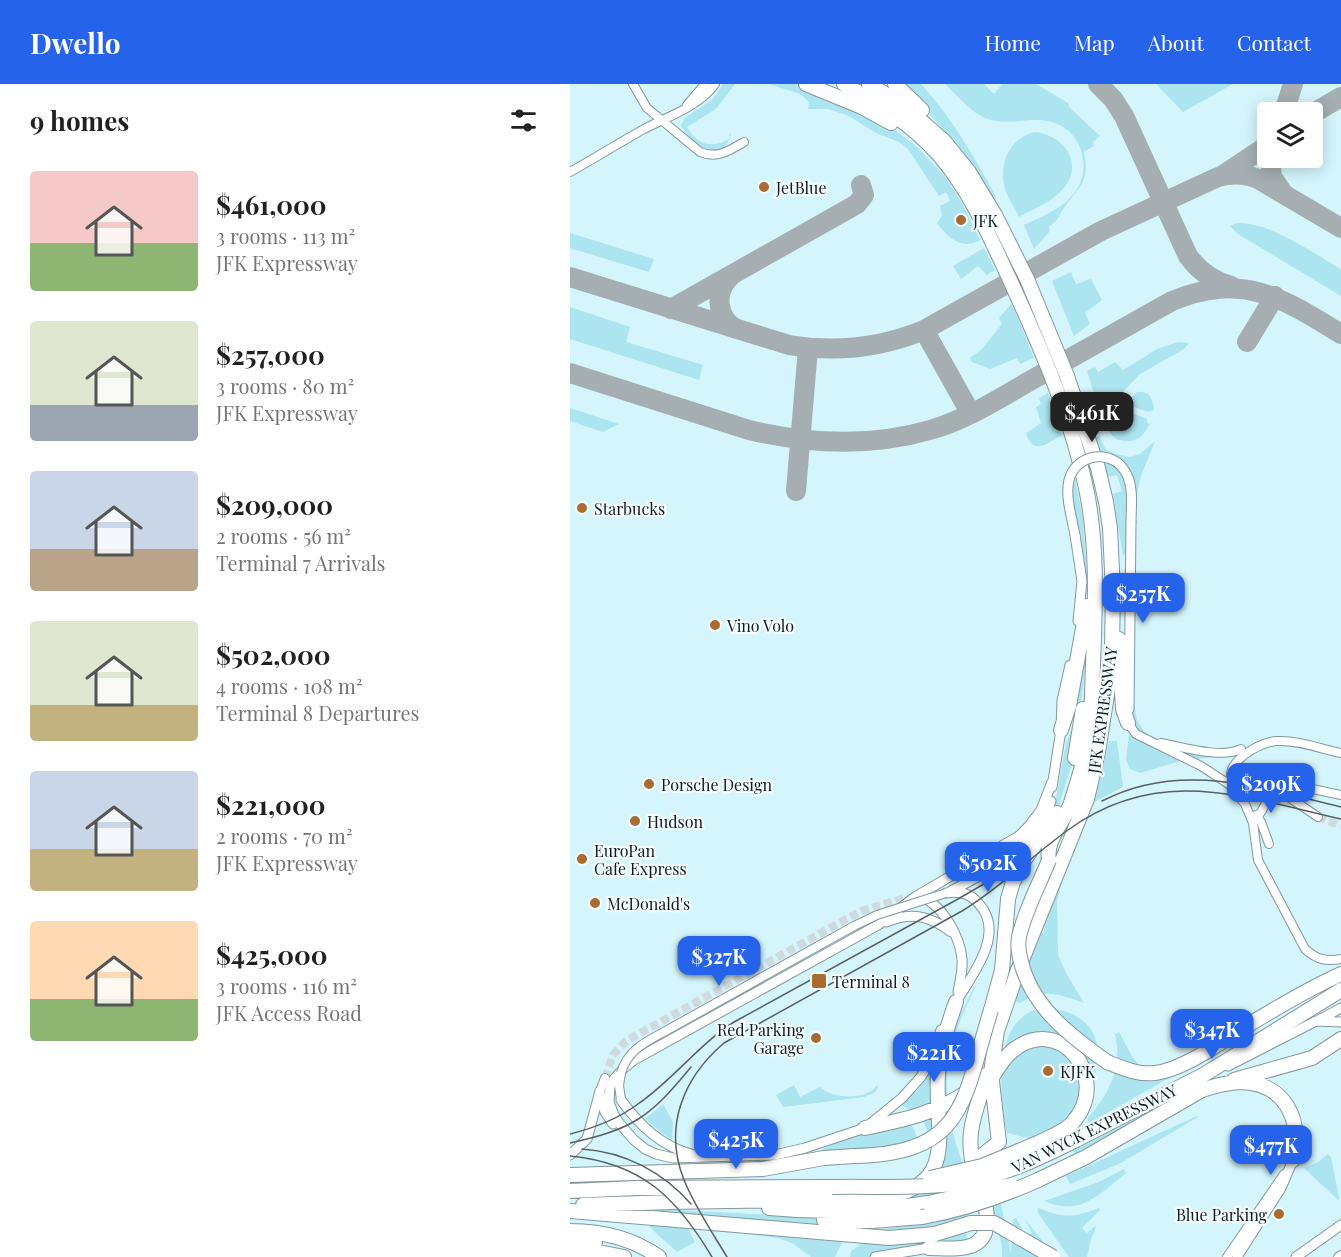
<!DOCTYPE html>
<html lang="en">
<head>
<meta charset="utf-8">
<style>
	:root { --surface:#fff; --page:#f2f2f2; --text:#202124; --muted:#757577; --accent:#2563eb }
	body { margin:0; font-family:"Playfair Display",serif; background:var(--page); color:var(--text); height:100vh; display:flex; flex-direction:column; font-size:22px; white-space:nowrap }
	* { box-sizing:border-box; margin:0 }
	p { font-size:20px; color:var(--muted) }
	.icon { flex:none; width:33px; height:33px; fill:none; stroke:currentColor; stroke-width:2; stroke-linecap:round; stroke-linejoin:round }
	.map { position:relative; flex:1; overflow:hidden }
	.sheet { display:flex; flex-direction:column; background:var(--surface); width:570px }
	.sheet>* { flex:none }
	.controls { position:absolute; left:687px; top:18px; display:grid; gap:12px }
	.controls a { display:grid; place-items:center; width:66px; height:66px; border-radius:6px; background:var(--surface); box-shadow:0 3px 15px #0003; font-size:30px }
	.price { position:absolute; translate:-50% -51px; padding:0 14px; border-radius:12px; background:var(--accent); color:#fff; font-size:20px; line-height:39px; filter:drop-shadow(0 2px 3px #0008) }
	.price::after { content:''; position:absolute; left:50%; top:36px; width:18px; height:14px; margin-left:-9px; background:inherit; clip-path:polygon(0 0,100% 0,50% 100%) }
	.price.on { background:#222; color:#fff }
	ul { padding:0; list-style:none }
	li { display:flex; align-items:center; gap:18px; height:150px; padding:0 30px }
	li span { display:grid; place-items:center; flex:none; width:168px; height:120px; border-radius:6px; color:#555 }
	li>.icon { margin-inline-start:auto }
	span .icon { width:72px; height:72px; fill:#fffc; stroke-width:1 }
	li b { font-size:26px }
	h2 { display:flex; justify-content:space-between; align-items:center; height:72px; padding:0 30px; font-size:26px }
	header { display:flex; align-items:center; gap:36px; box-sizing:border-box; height:84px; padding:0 30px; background:var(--accent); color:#fff }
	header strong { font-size:28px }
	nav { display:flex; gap:33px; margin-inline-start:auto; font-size:21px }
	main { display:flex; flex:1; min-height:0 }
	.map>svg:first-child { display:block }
	.built { fill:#d4f5fc; fill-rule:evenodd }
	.green { fill:#ace4f0 }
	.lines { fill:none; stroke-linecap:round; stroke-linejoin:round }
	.taxiway { stroke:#a5aeb0; stroke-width:20 }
	.minor-tunnel { stroke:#d0d9db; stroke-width:8; stroke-dasharray:8 4; stroke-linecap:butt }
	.minor-casing { stroke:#82989c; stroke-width:10 }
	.tertiary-casing { stroke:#82989c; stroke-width:11 }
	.motorway-casing { stroke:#82989c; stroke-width:16 }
	.minor { stroke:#fff; stroke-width:8 }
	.tertiary { stroke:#fff; stroke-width:9 }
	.motorway { stroke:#fff; stroke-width:14 }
	.tram { stroke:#586062; stroke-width:1.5 }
	.minor-bridge-casing { stroke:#82989c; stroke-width:10; stroke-linecap:butt }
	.tertiary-bridge-casing { stroke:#82989c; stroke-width:11; stroke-linecap:butt }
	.motorway-bridge-casing { stroke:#82989c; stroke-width:16; stroke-linecap:butt }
	.minor-bridge { stroke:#fff; stroke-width:8 }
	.tertiary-bridge { stroke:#fff; stroke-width:9 }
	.motorway-bridge { stroke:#fff; stroke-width:14 }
	.poi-dot { fill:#a86b30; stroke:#f2fbfd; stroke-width:2 }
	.labels { text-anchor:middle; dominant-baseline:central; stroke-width:4.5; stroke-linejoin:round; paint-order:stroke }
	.poi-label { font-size:16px; fill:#121a1c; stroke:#f2fbfd; text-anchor:start }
	.street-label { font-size:16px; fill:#121a1c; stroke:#f2fbfd }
</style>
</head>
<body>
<header>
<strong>Dwello</strong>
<nav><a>Home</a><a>Map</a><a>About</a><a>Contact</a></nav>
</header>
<main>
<section class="sheet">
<h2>9 homes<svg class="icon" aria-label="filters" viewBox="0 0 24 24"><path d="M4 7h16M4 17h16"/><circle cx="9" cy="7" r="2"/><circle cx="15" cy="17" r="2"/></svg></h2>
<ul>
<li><span style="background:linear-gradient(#f6c9c9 60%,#8fb573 0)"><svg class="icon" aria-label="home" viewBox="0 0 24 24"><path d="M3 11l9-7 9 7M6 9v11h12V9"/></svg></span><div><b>$461,000</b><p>3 rooms · 113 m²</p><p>JFK Expressway</p></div></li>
<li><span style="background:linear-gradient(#dfe7d0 70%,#9aa5b1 0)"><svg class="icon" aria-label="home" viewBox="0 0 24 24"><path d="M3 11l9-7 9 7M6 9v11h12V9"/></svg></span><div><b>$257,000</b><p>3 rooms · 80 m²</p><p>JFK Expressway</p></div></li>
<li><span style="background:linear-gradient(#c9d6e8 65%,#b9a48a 0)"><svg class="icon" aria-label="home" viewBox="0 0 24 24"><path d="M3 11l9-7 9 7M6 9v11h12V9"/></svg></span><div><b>$209,000</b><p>2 rooms · 56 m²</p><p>Terminal 7 Arrivals</p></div></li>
<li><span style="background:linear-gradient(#dfe7d0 70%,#c2b280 0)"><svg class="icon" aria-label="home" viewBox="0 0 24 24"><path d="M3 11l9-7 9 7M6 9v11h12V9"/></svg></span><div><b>$502,000</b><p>4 rooms · 108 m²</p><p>Terminal 8 Departures</p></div></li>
<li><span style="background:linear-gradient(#c9d6e8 65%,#c2b280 0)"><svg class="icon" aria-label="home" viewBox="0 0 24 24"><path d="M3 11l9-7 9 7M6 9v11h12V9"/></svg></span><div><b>$221,000</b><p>2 rooms · 70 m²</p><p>JFK Expressway</p></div></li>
<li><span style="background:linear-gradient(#ffd9b3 65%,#8fb573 0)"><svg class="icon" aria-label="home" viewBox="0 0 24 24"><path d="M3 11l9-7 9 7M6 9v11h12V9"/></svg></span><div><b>$425,000</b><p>3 rooms · 116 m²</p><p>JFK Access Road</p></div></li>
</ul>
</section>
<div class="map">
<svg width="771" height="1173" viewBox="0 0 771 1173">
	<rect width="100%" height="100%" fill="#f2fbfd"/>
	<!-- built -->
	<path class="built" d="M0,0H771V1173H0ZM698,28H742V74H698Z"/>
	<!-- green -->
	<path class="green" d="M153,0H165L146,25L117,43C127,61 141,65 159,55L160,49L161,50C154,82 119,61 111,41L116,33L143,15Z
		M199,0H226L292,26L324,45L348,64L376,94L392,119L410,156C392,167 377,153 367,139L372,132L370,122L380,117L376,108L369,112L338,65L329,58L306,49L279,32L258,25H238L239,18L230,10Z
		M329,0H351C382,34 404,72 426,113L425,116C398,73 367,34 329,0Z
		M375,0H414L424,10L432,0H466L498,19L499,23L530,52L523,58L524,62L514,68C520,99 509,102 494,124C488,132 489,137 479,142L480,147L464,165L454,141C469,134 489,126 501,113C524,89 514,47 482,38C461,32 439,42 418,35C402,30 387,11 375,0Z
		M586,0H663L613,28Z
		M465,48C494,51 515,80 493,105C482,118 463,125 449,133C445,125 440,117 436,108C427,83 438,54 465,48Z
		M667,139C700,138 743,169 771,185V212L668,150L660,142Z
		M0,149L84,175L79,188L0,164Z
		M414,164L425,186L417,191L408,182L391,195L383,182Z
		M501,188L506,200L521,195L532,216L515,229L520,240L504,252L482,197Z
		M442,219L464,274L450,280L447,274L420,285L402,278L400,274L412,265L432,240L429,234Z
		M0,223L60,243L56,258L133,281L129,296L0,255Z
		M608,258L619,259L614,265L570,290L533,328L539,337L567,308C580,306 583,316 584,326L578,328L559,321L557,327L577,335V339L580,340C574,350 570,357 558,357C553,357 549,357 545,354C531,343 523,304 517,287L525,283L528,288L545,278L553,286L587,265Z
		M478,309L492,351C476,360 463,372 456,349L471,339L466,323L471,320L469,314Z
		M0,324L49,340L33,348L0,337Z
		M529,352L536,366L546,370L560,373L570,370L585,357L571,392L567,409L564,482L557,469L553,472L543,410L552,407L547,391L537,393L526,353Z
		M502,380L513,435L517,490H515L510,451L503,452C498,427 487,403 502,380Z
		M517,565L510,631L503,676L481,748L479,735L485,720L496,659L507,630L503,629Z
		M563,614L567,636L574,647L584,656L659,671L611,677L570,689L560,685L556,676Z
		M539,657H547L553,703L524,718Z
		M498,772L487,818L488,871L496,889L514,919C490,911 476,903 450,919L445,917L471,848L474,849L475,838Z
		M406,902C378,960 369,988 384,1052C388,1069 397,1086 399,1105C400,1122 397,1142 396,1160L355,1159L315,1173H280L281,1167L312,1145L350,1140L315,1121C327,1117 343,1114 353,1106C391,1075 369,1018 375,975C380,949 393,926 404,903Z
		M771,918V923L505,1070L501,1064Z
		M476,924C564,931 525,1031 469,1053C461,1056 446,1051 437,1049C430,1015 422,945 462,927C466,925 472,925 476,924Z
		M549,948L563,974L573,985L600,991L601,993L519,1039L517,1035C539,1010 553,984 545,950Z
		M362,986L365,1047L358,1052C356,1034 343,1028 330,1020L347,1007Z
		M224,1001L230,1013L250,1003C262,1015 297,1017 307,1001L308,1004L304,1009L294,1013L213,1023L206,1011Z
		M93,1020L103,1038L102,1057L75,1035Z
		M320,1031C336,1031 347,1043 347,1058L340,1062L262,1069H245L280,1052L307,1035Z
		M627,1032L628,1033L549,1080L500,1100L496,1092Z
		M758,1070L761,1073L769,1115L768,1116L734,1084L748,1078Z
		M554,1085L556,1089C530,1110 510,1133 474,1117L529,1098Z
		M421,1110L430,1116L441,1170L443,1135L446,1134L456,1152L462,1149L455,1135L485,1173H432V1161L425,1137Z
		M468,1124C493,1134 503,1134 529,1124L530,1126L512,1144L517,1149L525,1142L526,1144L521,1155L517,1173H499L468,1129Z
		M81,1125C152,1127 223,1134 294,1133L295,1139C279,1147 272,1157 265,1173H241L222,1159L208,1154L180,1150L65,1126Z
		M78,1140L117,1142L125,1158L107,1168C98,1159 85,1150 78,1140Z"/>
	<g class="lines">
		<!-- taxiway -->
		<path class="taxiway" d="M528,0L543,15L554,32L618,172C629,187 643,197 661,202
			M714,28L723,0
			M742,30L771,13
			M700,74L702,93L713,109
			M653,91L698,61
			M161,192C144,207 146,233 166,245
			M0,193L219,261C266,269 310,264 354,246L531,147L648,93C662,89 674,89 688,95L771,144
			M101,225L287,120L294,111L291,101
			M354,246L401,330
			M677,258L705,212
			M0,289L179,346C238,360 301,363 360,346C395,336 427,316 458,298C506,271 554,244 602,217C673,188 711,213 771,250
			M226,407L238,264"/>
		<!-- minor-tunnel -->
		<path class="minor-tunnel" d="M748,733L771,742
			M35,994L43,971L56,957L291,827L335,814"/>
		<!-- minor casing -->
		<g class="minor-casing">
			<path id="minor" d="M63,0L77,24L130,68C147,75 159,67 174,58
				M117,21L135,0
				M0,88C25,74 49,59 74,45C97,33 130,22 145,0
				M558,639L566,650L631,682L660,701L675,720L683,739L688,776L735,865C746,875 756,878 771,875
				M591,659C613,663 651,675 671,665
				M660,701C661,695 660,688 663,683C671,670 692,658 707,657C728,656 751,665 771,669
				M660,701L678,694H691L771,711
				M686,731L691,738L699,760
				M688,733L695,721L712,712L720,714L748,733
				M101,944L284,842
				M51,989L49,1001L51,1016
				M30,1007L35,994
				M657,1173L714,1090
				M768,1173L771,1171"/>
		</g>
		<!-- tertiary casing -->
		<g class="tertiary-casing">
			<path id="tertiary" d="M505,451L512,497L508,537
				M559,625L561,439
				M482,703L491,646L492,617L500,581
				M381,807C423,785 464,764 481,717
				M376,809C390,807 400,809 409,820C437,850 400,894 384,921
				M350,813C372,819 390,853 392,875C393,886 390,897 388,908
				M316,838C342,828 359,831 381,848
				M747,937L771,924
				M371,946L359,980L350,994L332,1014L295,1044L235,1064L205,1071L103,1074L86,1070L75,1065L64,1056L50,1040L44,1031L39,1018L40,1003L44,995L54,984L64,976L308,841L345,813L449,752L459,742L471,726L482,698
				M658,982L746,937L771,938
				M30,1009L35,1028L43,1040
				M51,1016C70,1042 92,1063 124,1071
				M0,1071L17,1055L30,1007
				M305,1173L359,1164
				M667,1173L711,1104L723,1076
				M726,1173L771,1141"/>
		</g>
		<!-- motorway casing -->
		<g class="motorway-casing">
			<path id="motorway" d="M236,0L292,23L321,39
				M274,0C308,20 342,40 368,70C400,106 420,153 440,196C471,264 502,335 517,409C528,465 525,524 523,581C522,603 522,626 520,649C517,669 507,699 501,719C494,738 475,756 479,776
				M299,0L333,21L374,57L399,88L425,131L457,195L497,292L528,384L536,418L540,444L543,508L542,562L539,598L528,668L517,715L448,886L427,947L421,989L429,1058L403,1079
				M325,0L352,26
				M549,555L553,625L558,639
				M491,646L499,622L517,522
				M505,674L513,625
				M421,926L432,886L438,815L443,798L455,775L487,729
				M537,978C552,984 568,991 585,989C613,986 651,958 675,943C706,924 738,905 771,890
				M421,995C427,986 432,976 440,969C487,926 542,992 504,1037C497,1047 479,1053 468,1059
				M664,996L742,974L771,955
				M295,1044C334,1036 367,1029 400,1006
				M506,1056L635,990L771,906
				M404,1085C394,1046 407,1028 416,991
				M0,1091L193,1085L254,1074L284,1072
				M468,1096L516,1073L632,1006C644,1002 656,999 669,998C715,998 733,1036 723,1076
				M0,1107L67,1104L262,1103
				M95,1118L306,1115C392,1103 364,1051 368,990C370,965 378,941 386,918
				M13,1121L102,1118
				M199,1124C253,1129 305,1128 358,1119
				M0,1127L319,1154L365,1150
				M254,1136L302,1137L352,1133
				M0,1147C33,1147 62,1154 89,1173
				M0,1157L25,1158
				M359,1164C371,1164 385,1166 397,1163C424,1157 418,1126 411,1106
				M0,1167L29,1168L54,1173"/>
		</g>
		<!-- minor -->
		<use href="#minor" class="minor"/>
		<!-- tertiary -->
		<use href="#tertiary" class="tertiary"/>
		<!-- motorway -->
		<use href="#motorway" class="motorway"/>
		<!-- tram -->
		<path class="tram" d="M532,717C611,676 690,704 771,723
			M0,1050C24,1044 48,1035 68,1020C103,996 128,961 164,938L388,815L438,786
			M0,1059C64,1045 80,1033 121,983
			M12,1065C55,1068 93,1088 121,1120
			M0,1072C72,1079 107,1114 142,1173
			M157,1173C142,1148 125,1123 114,1096C93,1043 113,994 154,959L392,827C430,804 462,772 498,746C589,680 673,713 771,735"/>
		<!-- minor-bridge casing -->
		<g class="minor-bridge-casing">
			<path id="minor-bridge" d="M284,842L307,831L376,809
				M51,989C58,964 80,956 101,944"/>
		</g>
		<!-- tertiary-bridge casing -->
		<g class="tertiary-bridge-casing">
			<path id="tertiary-bridge" d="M505,451C502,434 495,413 499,396C506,369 543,364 556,389C564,403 561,423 561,439"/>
		</g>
		<!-- motorway-bridge casing -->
		<g class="motorway-bridge-casing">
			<path id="motorway-bridge" d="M479,776C469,801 455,826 449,853C447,864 450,874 453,885C466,926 502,953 537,978
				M284,1072C397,1070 393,1015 421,926
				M360,1094L412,1082L468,1059
				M262,1103C301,1102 342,1105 381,1100C426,1095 466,1076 506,1056
				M358,1119L441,1101
				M352,1133C393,1126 430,1113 468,1096
				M365,1150L401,1139H424L483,1173"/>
		</g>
		<!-- minor-bridge -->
		<use href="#minor-bridge" class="minor-bridge"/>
		<!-- tertiary-bridge -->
		<use href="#tertiary-bridge" class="tertiary-bridge"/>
		<!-- motorway-bridge -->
		<use href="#motorway-bridge" class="motorway-bridge"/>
	</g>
	<!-- markers -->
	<g class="poi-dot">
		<circle cx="194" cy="103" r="6"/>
		<circle cx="391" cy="136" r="6"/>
		<circle cx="12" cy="424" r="6"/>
		<circle cx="145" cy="541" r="6"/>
		<circle cx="79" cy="700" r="6"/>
		<circle cx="65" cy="737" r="6"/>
		<circle cx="12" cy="775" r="6"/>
		<circle cx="25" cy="819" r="6"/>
		<rect x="241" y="889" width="16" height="16" rx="3"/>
		<circle cx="246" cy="954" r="6"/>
		<circle cx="478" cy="987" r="6"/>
		<circle cx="709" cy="1130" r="6"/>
	</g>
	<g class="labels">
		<!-- poi labels -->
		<g class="poi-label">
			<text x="206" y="103">JetBlue</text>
			<text x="403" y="136">JFK</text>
			<text x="24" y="424">Starbucks</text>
			<text x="157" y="541">Vino Volo</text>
			<text x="91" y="700">Porsche Design</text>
			<text x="77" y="737">Hudson</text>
			<text x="24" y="766">EuroPan<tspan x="24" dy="18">Cafe Express</tspan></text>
			<text x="37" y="819">McDonald's</text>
			<text x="262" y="897">Terminal 8</text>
			<text x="234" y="945" text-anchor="end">Red Parking<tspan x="234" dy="18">Garage</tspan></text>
			<text x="490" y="987">KJFK</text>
			<text x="697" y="1130" text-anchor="end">Blue Parking</text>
		</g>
		<!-- street labels -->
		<g class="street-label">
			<text transform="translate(532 626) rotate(-82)">JFK EXPRESSWAY</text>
			<text transform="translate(524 1044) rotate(-26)">VAN WYCK EXPRESSWAY</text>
		</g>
	</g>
</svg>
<div class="controls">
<a><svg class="icon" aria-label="layers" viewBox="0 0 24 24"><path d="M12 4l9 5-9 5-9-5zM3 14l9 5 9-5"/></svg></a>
</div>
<b class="price on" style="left:522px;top:359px">$461K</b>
<b class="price" style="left:573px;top:540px">$257K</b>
<b class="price" style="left:701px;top:730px">$209K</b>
<b class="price" style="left:418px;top:809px">$502K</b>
<b class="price" style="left:149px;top:903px">$327K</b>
<b class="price" style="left:642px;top:976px">$347K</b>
<b class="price" style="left:364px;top:999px">$221K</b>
<b class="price" style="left:166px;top:1086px">$425K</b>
<b class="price" style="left:701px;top:1092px">$477K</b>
</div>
</main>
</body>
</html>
